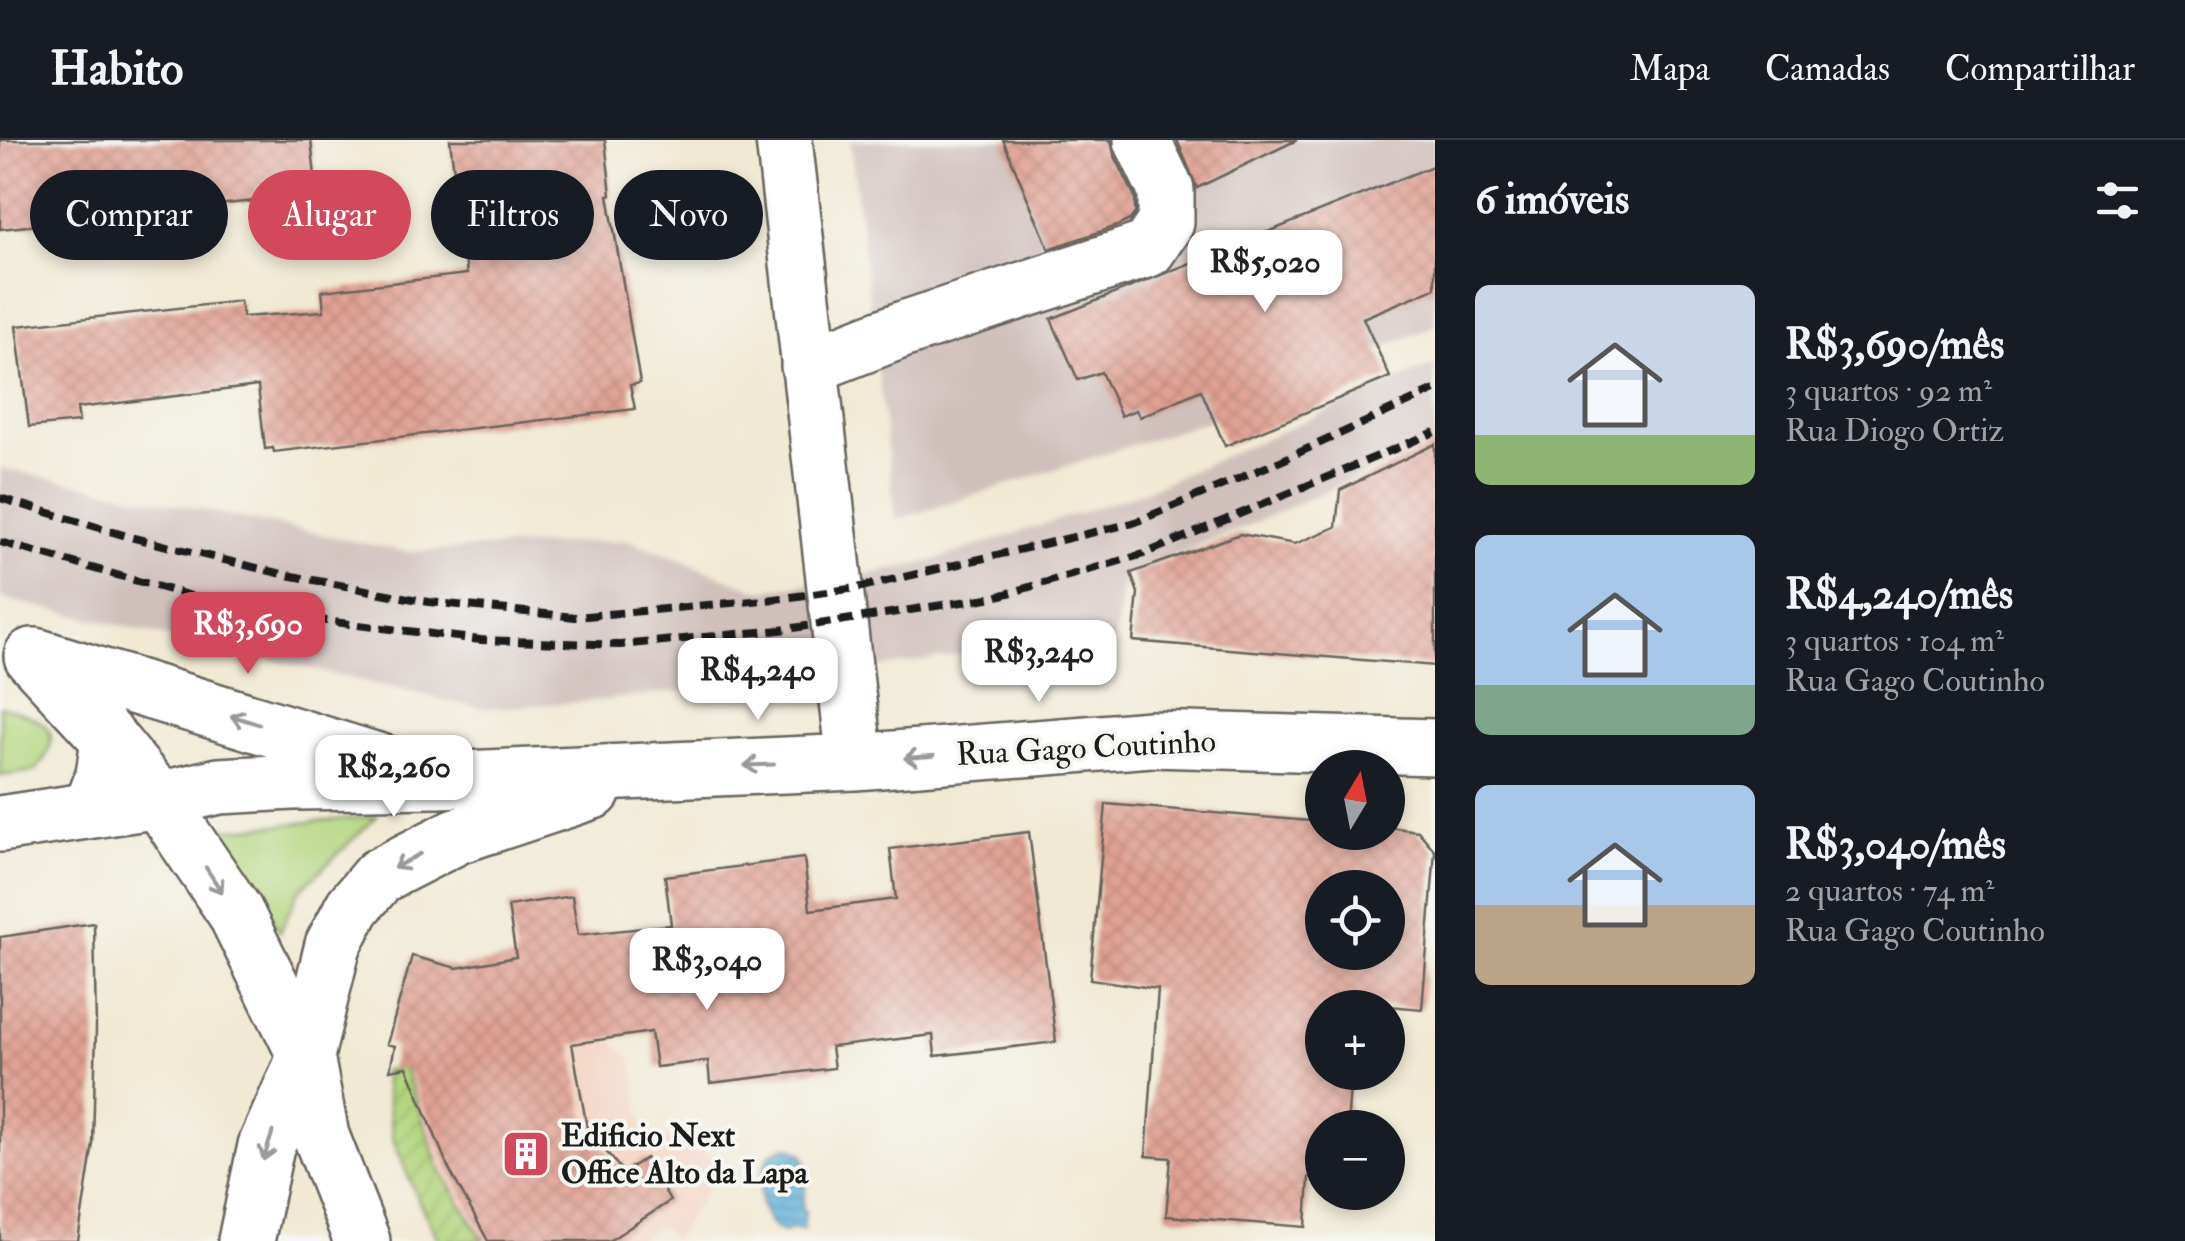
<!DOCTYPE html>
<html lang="pt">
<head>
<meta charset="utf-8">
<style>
	:root { --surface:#171b24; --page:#20242c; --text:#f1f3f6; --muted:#9ea1a6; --line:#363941; --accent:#d1495b }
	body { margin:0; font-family:"IM FELL Double Pica",serif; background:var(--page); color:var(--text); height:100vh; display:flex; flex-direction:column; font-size:38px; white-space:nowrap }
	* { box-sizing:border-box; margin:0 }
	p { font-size:32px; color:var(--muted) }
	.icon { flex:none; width:55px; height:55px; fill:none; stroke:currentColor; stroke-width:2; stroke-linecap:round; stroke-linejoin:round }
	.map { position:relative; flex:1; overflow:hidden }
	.details { display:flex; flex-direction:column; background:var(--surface); width:750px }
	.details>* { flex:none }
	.guide { position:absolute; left:30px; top:30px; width:950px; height:90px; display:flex; gap:20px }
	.needle { width:65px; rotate:10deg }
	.fabs { position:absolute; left:1305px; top:610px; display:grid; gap:20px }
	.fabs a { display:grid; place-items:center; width:100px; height:100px; border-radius:50%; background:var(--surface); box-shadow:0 5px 15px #0003; font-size:50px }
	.price { position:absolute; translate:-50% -85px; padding:0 22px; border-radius:20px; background:#fff; color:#222; font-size:32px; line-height:65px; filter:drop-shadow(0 2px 5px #0008) }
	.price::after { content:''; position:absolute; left:50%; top:60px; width:30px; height:22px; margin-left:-15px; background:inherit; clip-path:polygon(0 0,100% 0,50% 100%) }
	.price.selected { background:var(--accent); color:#fff }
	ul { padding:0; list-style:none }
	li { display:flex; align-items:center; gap:30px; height:250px; padding:0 40px }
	li span { display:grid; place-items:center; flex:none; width:280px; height:200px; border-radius:15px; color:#555 }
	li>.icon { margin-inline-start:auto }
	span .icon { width:120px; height:120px; fill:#fffc; stroke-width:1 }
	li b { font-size:42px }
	h2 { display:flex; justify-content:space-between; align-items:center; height:120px; padding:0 40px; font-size:42px }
	.tag { padding:0 35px; border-radius:45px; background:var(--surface); box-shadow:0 5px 15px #0003; font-size:35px; line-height:90px }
	.tag.selected { background:var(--accent); color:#fff }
	header { display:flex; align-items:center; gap:60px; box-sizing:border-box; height:140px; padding:0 50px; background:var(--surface); border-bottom:2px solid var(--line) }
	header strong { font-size:48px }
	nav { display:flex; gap:55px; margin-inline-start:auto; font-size:35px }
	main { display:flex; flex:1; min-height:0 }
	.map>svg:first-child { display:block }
	.built { fill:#f4d3c1 }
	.railway { fill:#d0c0bc }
	.park { fill:#b3d57e; stroke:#68784d; stroke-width:2.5 }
	.garden { fill:url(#garden-furrows); stroke:#68784d; stroke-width:2.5 }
	.water { fill:url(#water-rules); stroke:#3c657a; stroke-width:2.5 }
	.building { fill:url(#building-cross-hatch); fill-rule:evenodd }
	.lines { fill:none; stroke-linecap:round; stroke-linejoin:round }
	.minor-casing { stroke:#67645c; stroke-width:60 }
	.tertiary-casing { stroke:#67645c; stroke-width:60 }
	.minor { stroke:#fff; stroke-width:55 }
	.tertiary { stroke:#fff; stroke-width:55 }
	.rail { stroke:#1c1c1c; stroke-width:8; stroke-dasharray:15 8; stroke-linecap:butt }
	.oneway { stroke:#999 }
	.labels { text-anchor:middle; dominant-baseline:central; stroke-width:8; stroke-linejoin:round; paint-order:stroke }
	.street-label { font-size:32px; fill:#1c1c1c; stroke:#f6f6f2 }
	.poi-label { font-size:32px; font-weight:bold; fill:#1c1c1c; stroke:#f6f6f2; text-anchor:start }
</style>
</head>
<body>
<header>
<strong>Habito</strong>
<nav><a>Mapa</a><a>Camadas</a><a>Compartilhar</a></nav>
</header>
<main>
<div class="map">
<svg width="1435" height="1101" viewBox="0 0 1435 1101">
	<defs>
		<pattern id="garden-furrows" width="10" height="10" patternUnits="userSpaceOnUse" patternTransform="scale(2.5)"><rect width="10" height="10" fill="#b3d57e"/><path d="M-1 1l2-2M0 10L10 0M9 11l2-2" fill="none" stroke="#99b66c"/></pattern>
		<pattern id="water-rules" width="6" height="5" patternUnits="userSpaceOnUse" patternTransform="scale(2.5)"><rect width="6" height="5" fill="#5baed7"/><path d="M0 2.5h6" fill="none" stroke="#4a8dae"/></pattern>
		<pattern id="building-cross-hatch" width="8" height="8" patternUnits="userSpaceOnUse" patternTransform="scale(2.5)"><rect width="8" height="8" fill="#e1a294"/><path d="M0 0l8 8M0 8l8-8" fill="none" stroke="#c08b7f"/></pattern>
	</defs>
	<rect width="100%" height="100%" fill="#f6f6f2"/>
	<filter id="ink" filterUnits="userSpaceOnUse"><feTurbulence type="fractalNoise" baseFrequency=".01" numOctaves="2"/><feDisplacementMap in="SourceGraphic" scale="20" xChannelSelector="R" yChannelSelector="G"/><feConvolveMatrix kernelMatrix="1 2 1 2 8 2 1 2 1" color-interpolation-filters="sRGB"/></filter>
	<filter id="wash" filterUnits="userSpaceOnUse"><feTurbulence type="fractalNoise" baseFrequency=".0048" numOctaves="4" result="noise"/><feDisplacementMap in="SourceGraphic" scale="40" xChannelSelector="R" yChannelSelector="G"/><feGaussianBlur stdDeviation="2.25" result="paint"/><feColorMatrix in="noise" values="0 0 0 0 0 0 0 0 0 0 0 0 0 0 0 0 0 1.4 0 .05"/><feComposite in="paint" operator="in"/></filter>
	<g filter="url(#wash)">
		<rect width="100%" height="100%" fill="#f1e9d3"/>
		<!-- built -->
		<path class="built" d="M609,898L632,919L643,989L727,1019L673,1101L661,1086L637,1101H439L417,1058L393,999L383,931Z"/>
		<!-- railway -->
		<path class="railway" d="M850,0H1435V185L1242,270L896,380Z
			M1435,224V303L1240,389L1124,434L1115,500L994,510L882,527L606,560L484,569L0,458V328L407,412L628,400L758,450L849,438L932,421L1143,352Z"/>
		<!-- park -->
		<path class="park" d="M0,566C37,578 73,586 35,631L0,636Z
			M377,676L298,752L280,792L211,691Z"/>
		<!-- garden -->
		<path class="garden" d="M404,927L440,1029L484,1101H439L417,1058L393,999L383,931Z"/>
		<!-- water -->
		<path class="water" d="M789,1007L803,1014L808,1030L802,1069L805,1071L803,1090L791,1088L785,1092C756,1085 757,1041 768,1019C772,1010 781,1009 789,1007Z"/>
		<g id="blocks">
			<!-- building -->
			<path class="building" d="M0,0H311L317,54L0,89Z
				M450,0H605L611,55H608L640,243L630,245L635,269L274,312L273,308L265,309L258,246L77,268L79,282L29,287L16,186L240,161L243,177L324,171L322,151L467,134Z
				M1003,0H1111L1114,14L1135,57V73L1130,80L1117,86L1049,109Z
				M1177,0H1297L1197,48Z
				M1435,25V148L1363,178L1390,237L1225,306L1201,250L1140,277L1136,270L1121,276L1101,232L1078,240L1051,179Z
				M1435,304V526L1133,501L1138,453L1131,433L1240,394L1295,404L1336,387L1340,350Z
				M1106,664L1322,682V692H1388V687L1418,691L1435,711L1422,869L1356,863V868H1322V932H1351L1347,988H1322V1038L1309,1037L1306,1087L1166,1076L1171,1018L1146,1016L1158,849L1090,839ZM1322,748H1388V812H1322Z
				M1029,692L1056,902L935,916L933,895L831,907L834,928L710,943L708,921L656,927L651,892L572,904L587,988L623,1032L646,1018L670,1061L609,1101H488L448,1027L407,927L390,930L395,906L387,904L412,816L457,828L516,817L508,766L572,756L578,795L671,785L665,736L804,718L810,770L896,759L890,709Z
				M94,783L96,888L93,1004L78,1101H0V797Z"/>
		</g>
	</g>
	<g filter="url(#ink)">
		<use href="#blocks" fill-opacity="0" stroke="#67645c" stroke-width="2.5"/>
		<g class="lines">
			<!-- minor casing -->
			<g class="minor-casing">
				<path id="minor" d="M809,226L904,189L1148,109L1166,82V50L1142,0
					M32,516L109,599L159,660L235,772L306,916L321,996L362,1101
					M35,516L426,636
					M246,1101L266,1006L306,916"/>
			</g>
			<!-- tertiary casing -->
			<g class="tertiary-casing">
				<path id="tertiary" d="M784,0L855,622
					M91,670L104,635L109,599
					M0,684L159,660L219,646L293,642L438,640L855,622L1151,599L1435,607
					M306,916L333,805L353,767L379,736L457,696L593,651"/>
			</g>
			<!-- minor -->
			<use href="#minor" class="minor"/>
			<!-- tertiary -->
			<use href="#tertiary" class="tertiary"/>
			<!-- rail -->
			<path class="rail" d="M0,358L130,397L282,434L429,462L575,477L775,459L857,448L1133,383L1285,319L1435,250
				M0,402L191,456L326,481L481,500L620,505L780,490L995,457L1144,414L1435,292"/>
		</g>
		<!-- one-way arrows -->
		<defs><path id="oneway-shaft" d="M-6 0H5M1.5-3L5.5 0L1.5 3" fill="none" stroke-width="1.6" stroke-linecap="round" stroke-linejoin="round" transform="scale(2.5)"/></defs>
		<g class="oneway">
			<use href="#oneway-shaft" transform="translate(245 580) rotate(-163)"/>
			<use href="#oneway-shaft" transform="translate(919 617) rotate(175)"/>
			<use href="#oneway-shaft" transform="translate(759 625) rotate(178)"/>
			<use href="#oneway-shaft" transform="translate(407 721) rotate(151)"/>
			<use href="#oneway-shaft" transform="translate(214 740) rotate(57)"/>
			<use href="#oneway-shaft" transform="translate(268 1006) rotate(108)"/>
		</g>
	</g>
	<!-- icons -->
	<defs>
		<g id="building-square" transform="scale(2.5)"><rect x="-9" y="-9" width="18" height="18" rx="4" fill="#d1495b" stroke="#f6f6f2"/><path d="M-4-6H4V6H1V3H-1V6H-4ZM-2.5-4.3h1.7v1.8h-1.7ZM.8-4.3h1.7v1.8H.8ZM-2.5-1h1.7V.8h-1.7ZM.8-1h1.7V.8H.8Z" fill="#fff"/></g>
	</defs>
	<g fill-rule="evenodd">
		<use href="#building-square" x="526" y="1014"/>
	</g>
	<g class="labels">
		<!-- street labels -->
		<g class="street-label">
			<text transform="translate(1086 608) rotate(-3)">Rua Gago Coutinho</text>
		</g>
		<!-- poi labels -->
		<g class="poi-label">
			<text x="561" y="996">Edificio Next<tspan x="561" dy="37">Office Alto da Lapa</tspan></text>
		</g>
	</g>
</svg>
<div class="fabs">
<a><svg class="needle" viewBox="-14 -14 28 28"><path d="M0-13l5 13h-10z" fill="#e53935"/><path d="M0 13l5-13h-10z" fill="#9ea1a6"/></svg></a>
<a><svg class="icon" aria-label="locate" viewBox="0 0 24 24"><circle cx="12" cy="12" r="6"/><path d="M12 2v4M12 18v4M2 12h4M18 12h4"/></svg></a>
<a>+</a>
<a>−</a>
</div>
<b class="price" style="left:1265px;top:175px">R$5,020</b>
<b class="price selected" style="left:248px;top:537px">R$3,690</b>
<b class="price" style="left:1039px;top:565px">R$3,240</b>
<b class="price" style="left:758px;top:583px">R$4,240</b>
<b class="price" style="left:394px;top:680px">R$2,260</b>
<b class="price" style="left:707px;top:873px">R$3,040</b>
<div class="guide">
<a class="tag">Comprar</a>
<a class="tag selected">Alugar</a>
<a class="tag">Filtros</a>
<a class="tag">Novo</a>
</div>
</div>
<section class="details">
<h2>6 imóveis<svg class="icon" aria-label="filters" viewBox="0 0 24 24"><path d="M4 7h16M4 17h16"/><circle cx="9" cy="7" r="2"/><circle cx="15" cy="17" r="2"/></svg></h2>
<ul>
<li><span style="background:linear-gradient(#c9d6e8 75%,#8fb573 0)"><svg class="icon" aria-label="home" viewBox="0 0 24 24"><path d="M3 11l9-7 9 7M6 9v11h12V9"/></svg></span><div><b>R$3,690/mês</b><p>3 quartos · 92 m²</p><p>Rua Diogo Ortiz</p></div></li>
<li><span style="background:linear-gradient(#a9c7e8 75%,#7fa58c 0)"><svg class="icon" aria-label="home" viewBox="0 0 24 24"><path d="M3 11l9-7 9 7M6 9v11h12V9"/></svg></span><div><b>R$4,240/mês</b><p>3 quartos · 104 m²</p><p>Rua Gago Coutinho</p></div></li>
<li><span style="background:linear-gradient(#a9c7e8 60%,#b9a48a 0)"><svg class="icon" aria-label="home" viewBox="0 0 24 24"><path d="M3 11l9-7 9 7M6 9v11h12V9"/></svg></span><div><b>R$3,040/mês</b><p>2 quartos · 74 m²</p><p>Rua Gago Coutinho</p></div></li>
</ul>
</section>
</main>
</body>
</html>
